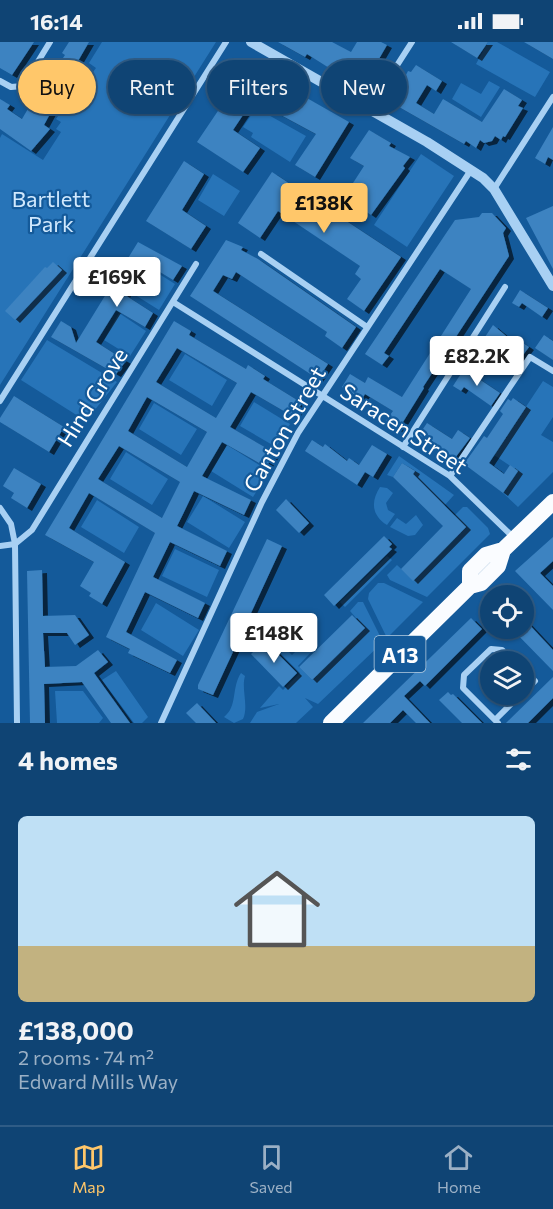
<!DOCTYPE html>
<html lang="en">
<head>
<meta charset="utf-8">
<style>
	:root { --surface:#0f4474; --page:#1d4e7c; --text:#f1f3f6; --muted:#9bb0c5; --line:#2f5c86; --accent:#ffc76a }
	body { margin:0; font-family:Commissioner,sans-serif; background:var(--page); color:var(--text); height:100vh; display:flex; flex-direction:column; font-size:22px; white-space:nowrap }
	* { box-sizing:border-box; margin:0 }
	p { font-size:20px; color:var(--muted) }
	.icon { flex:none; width:33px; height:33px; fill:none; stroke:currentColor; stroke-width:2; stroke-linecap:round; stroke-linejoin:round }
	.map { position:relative; height:681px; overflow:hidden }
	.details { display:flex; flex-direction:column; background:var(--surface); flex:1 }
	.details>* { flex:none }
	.top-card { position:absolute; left:18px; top:18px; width:518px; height:54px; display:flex; gap:12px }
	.controls { position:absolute; left:480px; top:543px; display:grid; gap:12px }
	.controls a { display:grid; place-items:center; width:54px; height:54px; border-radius:50%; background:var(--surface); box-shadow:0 2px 4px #0004,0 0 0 2px var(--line); font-size:30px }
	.price { position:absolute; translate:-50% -51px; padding:0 14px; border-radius:6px; background:#fff; color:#222; font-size:20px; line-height:39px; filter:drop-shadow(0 2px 3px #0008) }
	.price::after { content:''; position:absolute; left:50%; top:36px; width:18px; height:14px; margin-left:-9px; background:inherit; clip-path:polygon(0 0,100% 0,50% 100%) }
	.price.current { background:var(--accent); color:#111 }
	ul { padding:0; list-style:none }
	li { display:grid; align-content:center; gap:12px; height:318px; padding:0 18px }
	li+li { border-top:2px solid var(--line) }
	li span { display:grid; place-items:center; height:186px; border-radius:9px; color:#555 }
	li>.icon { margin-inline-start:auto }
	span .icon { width:108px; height:108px; fill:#fffc; stroke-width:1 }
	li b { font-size:26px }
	h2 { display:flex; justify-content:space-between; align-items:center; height:72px; padding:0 18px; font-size:26px }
	.pill { padding:0 21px; border-radius:27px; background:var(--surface); box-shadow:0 2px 4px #0004,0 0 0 2px var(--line); font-size:21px; line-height:54px }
	.pill.current { background:var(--accent); color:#111 }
	.status { display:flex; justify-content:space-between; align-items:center; height:42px; padding:0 30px; background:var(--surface); direction:ltr }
	.status svg { height:16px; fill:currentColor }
	.tab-bar { display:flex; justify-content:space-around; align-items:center; height:84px; border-top:2px solid var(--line); background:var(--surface); font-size:16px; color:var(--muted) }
	.tab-bar a { display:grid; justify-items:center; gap:3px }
	.tab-bar .current { color:var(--accent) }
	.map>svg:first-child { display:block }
	.green { fill:#2774b8 }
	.building { fill:#3d83c1; fill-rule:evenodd; filter:url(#shadow) }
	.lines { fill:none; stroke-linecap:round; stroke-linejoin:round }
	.minor { stroke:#a8d0f3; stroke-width:6 }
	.tertiary { stroke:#a8d0f3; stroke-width:10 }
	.trunk { stroke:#fafcff; stroke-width:16 }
	.labels { text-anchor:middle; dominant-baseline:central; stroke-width:4.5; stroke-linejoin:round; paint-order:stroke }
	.shield { fill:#145a9a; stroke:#b8cee1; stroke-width:1.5 }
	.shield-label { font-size:21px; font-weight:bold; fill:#fff }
	.park-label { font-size:22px; fill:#d0e8fd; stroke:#145a9a }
	.street-label { font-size:22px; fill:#fff; stroke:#145a9a }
</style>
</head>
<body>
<div class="status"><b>16:14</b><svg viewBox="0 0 49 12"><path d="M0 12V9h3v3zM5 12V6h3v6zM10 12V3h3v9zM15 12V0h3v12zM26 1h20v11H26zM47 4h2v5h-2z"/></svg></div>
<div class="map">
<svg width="553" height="681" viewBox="0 0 553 681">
	<defs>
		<filter id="shadow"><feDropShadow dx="5" dy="3" stdDeviation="0" flood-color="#0009"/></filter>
	</defs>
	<rect width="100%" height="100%" fill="#145a9a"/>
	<!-- green -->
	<path class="green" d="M102,0H216L0,343V96L2,92L43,118L61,90L56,87L61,80L56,77L68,59L70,61L74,55L81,59L95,37L90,34L96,26L89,21Z
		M488,0H497L550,30L535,55L476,22Z
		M489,39L500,45L481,75L452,57L461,41L481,52Z
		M256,66L306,94L290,120L251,95L253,91L243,85Z
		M421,112L454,134L407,205L374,183Z
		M213,132L240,149L224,174L198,158Z
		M148,225L175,242L159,268L132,251Z
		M119,271L146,289L130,314L104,298Z
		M47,298L117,340L86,379L21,338Z
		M185,312L227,338L212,364L169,338Z
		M543,339L553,345V375L541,393L553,400V430L518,465L503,451L518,429L494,413Z
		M254,360L290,382L276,405L240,384Z
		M154,361L197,387L181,413L139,387Z
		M227,403L269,429L253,455L211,429Z
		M126,410L168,437L152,463L110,437Z
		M399,414L454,453L444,464L413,432L414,428L402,421L393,435L387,433Z
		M380,445L387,446L393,451L386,461L388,468L395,472L387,483C371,473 371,459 380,445Z
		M203,454L245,480L229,506L187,480Z
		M97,458L139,485L124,511L81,485Z
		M463,465H467L488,486L490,492L427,555L390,538L387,533L397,523L413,538L466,485L454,474Z
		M416,473L423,483L415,493L408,494L390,485L397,476L406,482Z
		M175,507L219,528L207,555L162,534Z
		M387,514L392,518L345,565L340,560Z
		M378,541H384L423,560L387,596L368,557L369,551Z
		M358,560H363L383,600L318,662L305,656L313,665L296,681H250L257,670L279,662L260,666L279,644L283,648L300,631L276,607L281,602L292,613L298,607L304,610L313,606L314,607L298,624L312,638L365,586L350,569Z
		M156,561L199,588L183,614L141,588Z
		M116,629L148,675L142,681H134L102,638Z
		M241,631L245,634C241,647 249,664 243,677L234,681L224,675C238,664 231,646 241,631Z
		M55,649H83L103,676L99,681H57Z"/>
	<!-- building -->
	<path class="building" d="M0,0H34L12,33L0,26Z
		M69,0H89L78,19L81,21L76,28L82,32L70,50L64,46L44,83L50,87L31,109L0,87V57L10,63L7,67L22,77L45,38L49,41L53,39L65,21L61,19L65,13L62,11Z
		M278,0H332L351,10L357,0H381L387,3L365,41L356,43L307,12L305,15Z
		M451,0H488L477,16Z
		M524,0H553V17Z
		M249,23L349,80L315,135L295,123L316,92L253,58L233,88L260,106L243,130L197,100Z
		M416,23L442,39L436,49L427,43L416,61L434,72L443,57L482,80L504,47L522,58L518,64L523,66L505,95L503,94L501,98L495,94L492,99L484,101L480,98L476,106L466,99L464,102L392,61L408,29L411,30Z
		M553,85V118L548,115L545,122L535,116Z
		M369,88L391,101L389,104L410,115L403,124L405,126L371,173L344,155L364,124L350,116Z
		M184,119L204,132L182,168L206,184L191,207L146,179Z
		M272,130L401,215L364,269L347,257L361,237L355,232L360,224L278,169L260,196L238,181Z
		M553,164V227L526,176Z
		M482,171H492L506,186L503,191L509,214L423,345L424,346L398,388L385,380L393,369L365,352L362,357L342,345L350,332L365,341L368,335L402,355L471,247L440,227L384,311L389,314L382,323L365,312L455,178L479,175Z
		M226,198L243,205L241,208L258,217L356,285L342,306L325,294L327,290L236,230L232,237L223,233L213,249L328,322L318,337L190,254Z
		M138,200L182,224L173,238L145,221L125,253L153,271L145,285L116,268L96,300L126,319L116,332L51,295L61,279L71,285L76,301Z
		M53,220L62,228L15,278L5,269L45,225L47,226Z
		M520,248L548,266L542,275L522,261L519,265L512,261Z
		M174,279L191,289L189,293L246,327L248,323L265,334L263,337L302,361L294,375L251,350L230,385L275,411L266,425L222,400L202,434L251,458L244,473L194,449L183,472L177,484L227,509L220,524L170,500L153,535L205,561L198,576L145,550L126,590L177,618L170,631L128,611L130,607L106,595L155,491L89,451L69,486L125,520L102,562L89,554L91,551L80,544L94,520L45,493ZM177,306L237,341L216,376L156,340ZM147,355L207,390L187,425L128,389ZM119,404L180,440L162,476L98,437Z
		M493,283L517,303L520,299L529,305L517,321L483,298Z
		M544,293L553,299V318L535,306Z
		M464,327L500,351L491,364L464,345L461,349L453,344Z
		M14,354L64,385L49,410L0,380V376Z
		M513,356L526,365L489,421L504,432L510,423L518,429L503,451L464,422L484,394L487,396L503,372L500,369L508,357L511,359Z
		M427,381L452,397L458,388L470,396L455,416L419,393Z
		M312,398L323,405L325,402L347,419L349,416L359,423L372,403L387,412L373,435L365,430L357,443L305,409Z
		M402,421L415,429L413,432L466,485L413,539L401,527L443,484L393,435Z
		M14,426L41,442L27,466L11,456L14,451L3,444Z
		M286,457L309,481L299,491L276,468Z
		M384,494L392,502L389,505L392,507L334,564L324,553Z
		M553,495V519L540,531L553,544V568L515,529Z
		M267,497L282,504L213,653L198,647V643Z
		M42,528L43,574L75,573L89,593L75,603L67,591H43L45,625L76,624L98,608L108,620L94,631L130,681H111L82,640L44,642L45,681H30L27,529Z
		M352,573L365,586L312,638L299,625Z
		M471,576L482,587L425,644L420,639L404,654L430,681H416L403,668L390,681H363Z
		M524,577L553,608V629L511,586H524Z
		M262,601L266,605L268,602L297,631L283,645L251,612Z
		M553,635V656L528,681H506Z
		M448,650L451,653L453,652L482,681H462L439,658Z
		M197,661L216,681H196L186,671Z"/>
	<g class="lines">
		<!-- minor -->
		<path class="minor" d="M0,39L11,45L23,44L50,0
			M369,67L412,0
			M494,147L553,55
			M261,212L367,285
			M173,260L450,434L514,496
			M0,359L226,0
			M403,405L505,245
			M450,434L530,315L553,329
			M0,466L11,482L15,502L17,681
			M0,504L15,502L32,488L196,222
			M524,628L535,639L524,650
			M495,678L521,652
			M161,681L262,460L298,391L471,128
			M498,681L463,646L464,633L491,607L502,608L515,620"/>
		<!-- tertiary -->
		<path class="tertiary" d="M251,0L427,100L483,136L494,147L553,244"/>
		<!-- trunk -->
		<path class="trunk" d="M470,544V529L486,513L503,508
			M331,681L470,544L481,541L498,524L503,508L553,460"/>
	</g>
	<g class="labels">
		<!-- shield labels -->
		<rect class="shield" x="374.5" y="594" width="51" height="36" rx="4.5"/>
		<g class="shield-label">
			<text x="400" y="612">A13</text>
		</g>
		<!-- park labels -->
		<g class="park-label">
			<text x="51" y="156">Bartlett<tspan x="51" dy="25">Park</tspan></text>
		</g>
		<!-- street labels -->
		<g class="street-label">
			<text transform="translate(92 355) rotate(-58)">Hind Grove</text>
			<text transform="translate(404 386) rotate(33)">Saracen Street</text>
			<text transform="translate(284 387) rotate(-60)">Canton Street</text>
		</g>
	</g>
</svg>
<div class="controls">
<a><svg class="icon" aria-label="locate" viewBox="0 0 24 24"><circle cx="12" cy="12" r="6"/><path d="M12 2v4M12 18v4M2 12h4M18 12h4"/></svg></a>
<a><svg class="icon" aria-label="layers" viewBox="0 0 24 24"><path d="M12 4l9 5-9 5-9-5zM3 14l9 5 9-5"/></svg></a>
</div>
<b class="price current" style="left:324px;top:192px">£138K</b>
<b class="price" style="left:117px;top:266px">£169K</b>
<b class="price" style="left:477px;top:345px">£82.2K</b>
<b class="price" style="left:274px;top:622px">£148K</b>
<div class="top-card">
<a class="pill current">Buy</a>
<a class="pill">Rent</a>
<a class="pill">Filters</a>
<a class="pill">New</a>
</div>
</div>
<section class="details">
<h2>4 homes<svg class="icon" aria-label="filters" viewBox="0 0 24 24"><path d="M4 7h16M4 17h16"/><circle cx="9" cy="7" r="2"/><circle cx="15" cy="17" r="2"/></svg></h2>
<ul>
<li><span style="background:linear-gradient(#bfe0f5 70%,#c2b280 0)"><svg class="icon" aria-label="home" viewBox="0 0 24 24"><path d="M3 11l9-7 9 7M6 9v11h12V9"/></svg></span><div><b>£138,000</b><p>2 rooms · 74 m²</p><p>Edward Mills Way</p></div></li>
</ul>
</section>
<nav class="tab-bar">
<a class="current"><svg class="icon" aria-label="map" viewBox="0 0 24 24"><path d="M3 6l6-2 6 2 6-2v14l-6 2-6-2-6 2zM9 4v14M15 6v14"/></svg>Map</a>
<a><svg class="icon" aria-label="saved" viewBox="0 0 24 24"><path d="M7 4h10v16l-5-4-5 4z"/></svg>Saved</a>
<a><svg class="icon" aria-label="home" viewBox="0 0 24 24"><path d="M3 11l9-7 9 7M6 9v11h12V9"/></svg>Home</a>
</nav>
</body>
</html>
